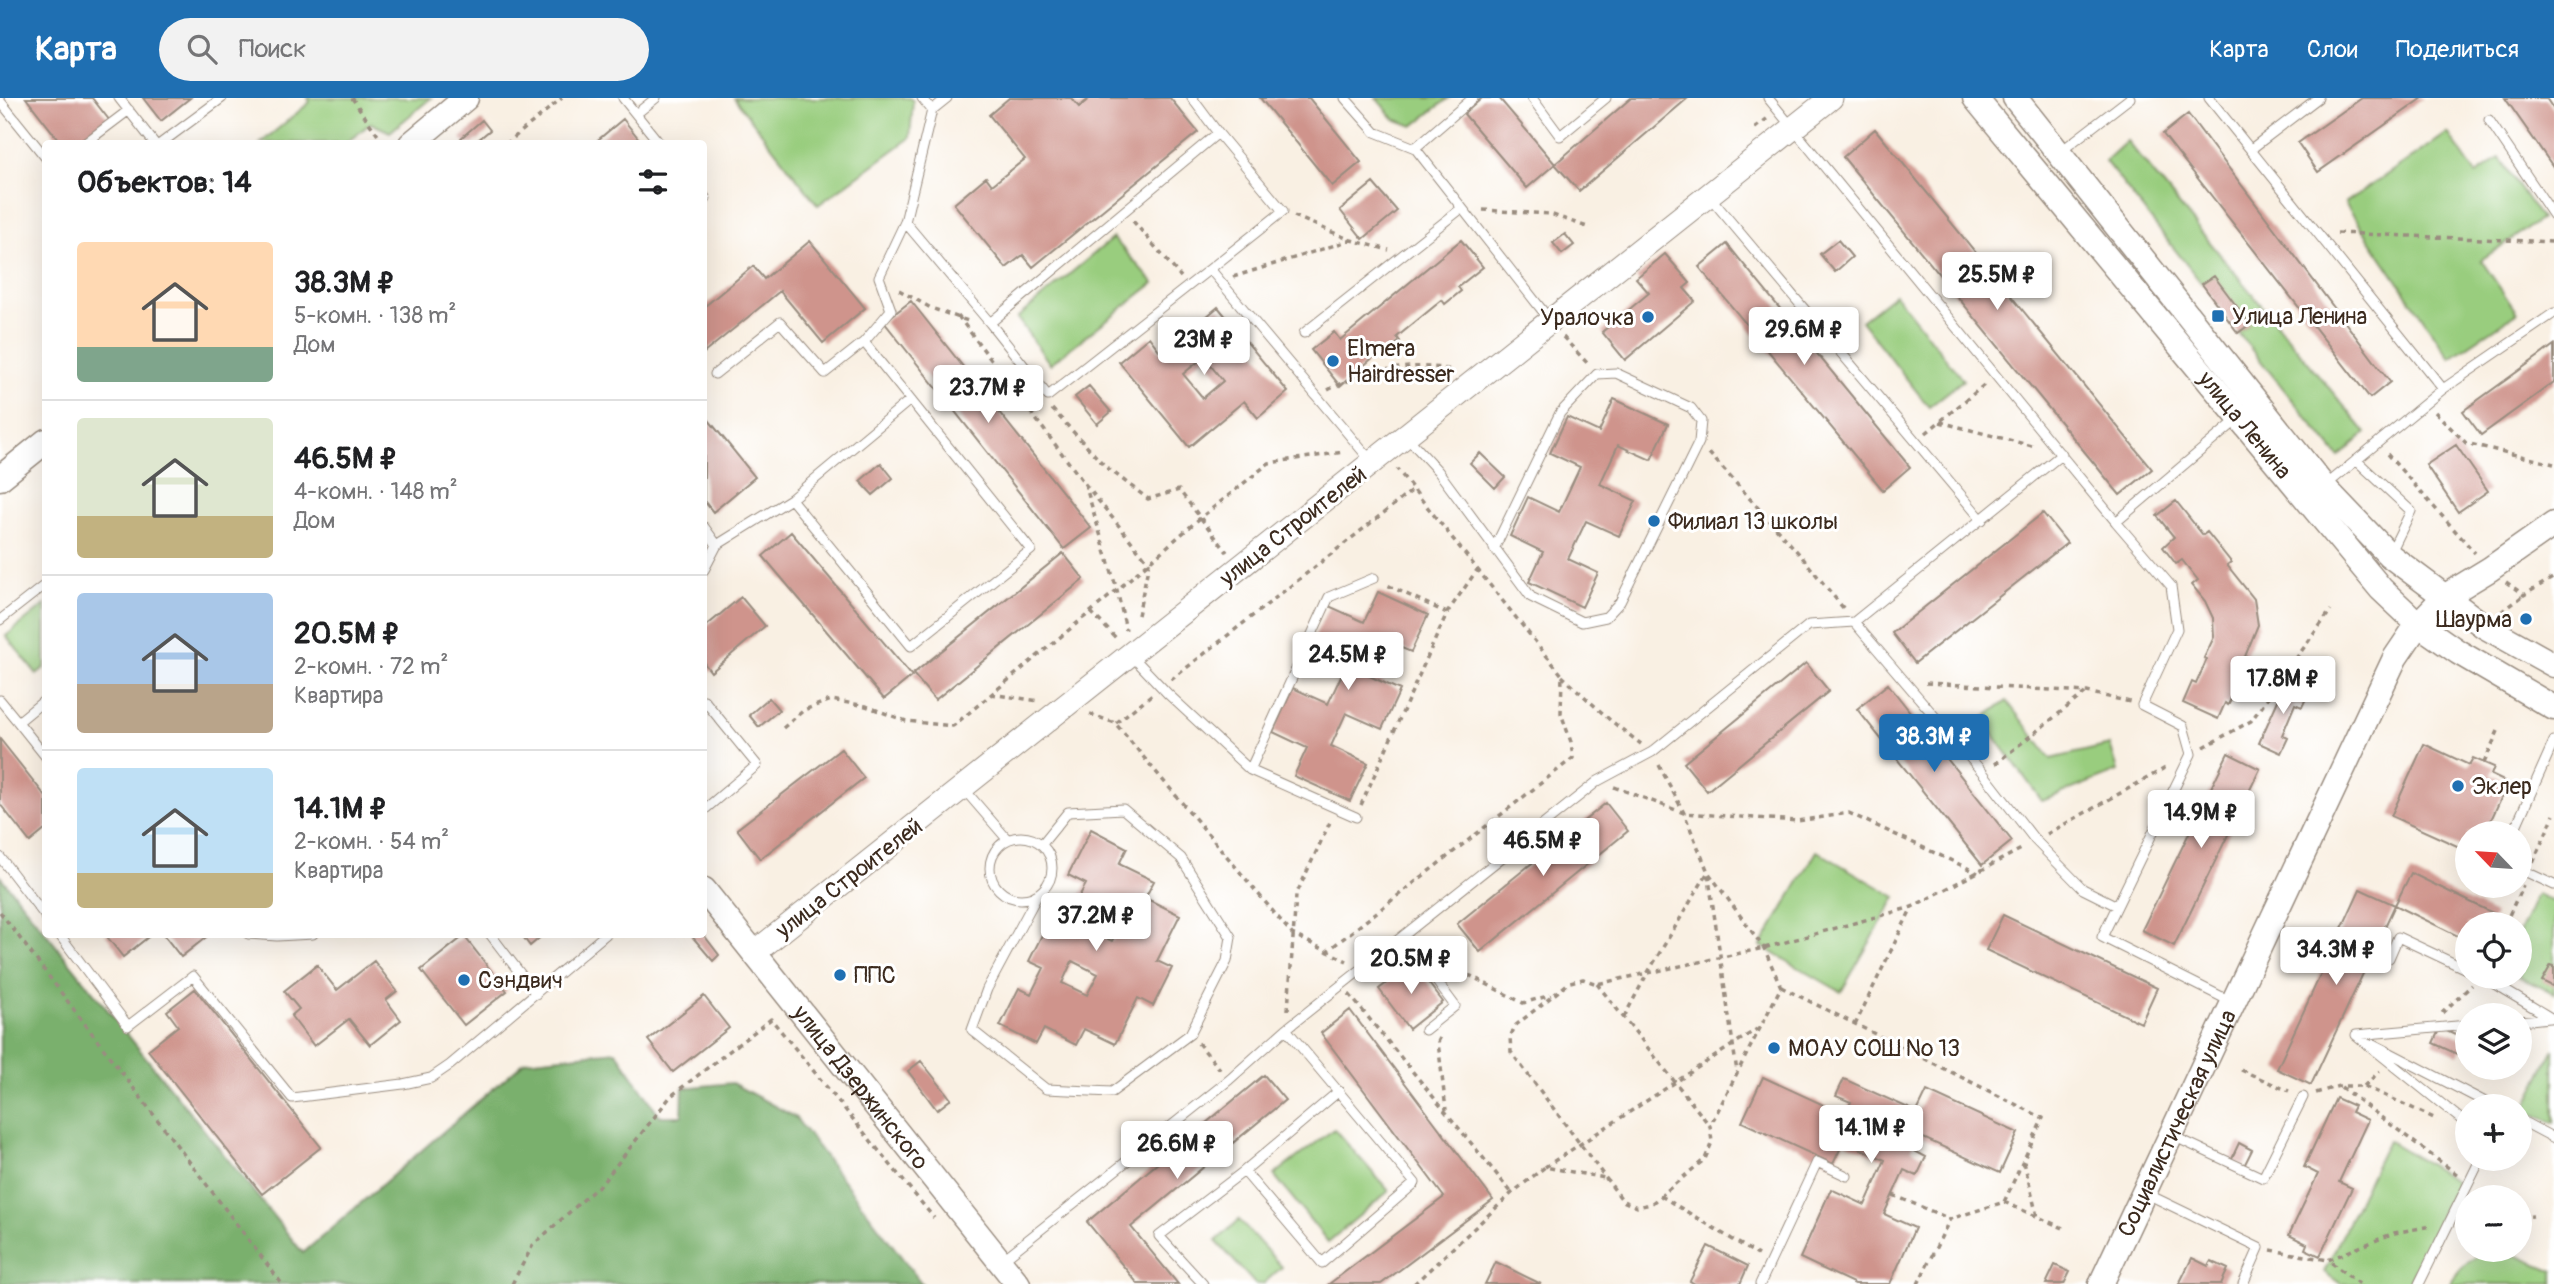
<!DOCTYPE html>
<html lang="ru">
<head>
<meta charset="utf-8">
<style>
	:root { --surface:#fff; --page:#f2f2f2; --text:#202124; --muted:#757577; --line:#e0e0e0; --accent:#1f6fb2 }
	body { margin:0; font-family:Pangolin,sans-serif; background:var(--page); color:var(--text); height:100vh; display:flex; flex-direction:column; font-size:26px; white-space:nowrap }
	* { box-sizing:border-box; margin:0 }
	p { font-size:23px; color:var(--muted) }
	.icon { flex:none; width:38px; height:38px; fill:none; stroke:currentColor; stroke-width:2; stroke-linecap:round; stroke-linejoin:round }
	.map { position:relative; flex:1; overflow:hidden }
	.details { position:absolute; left:42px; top:42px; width:665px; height:798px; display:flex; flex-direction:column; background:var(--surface); border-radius:7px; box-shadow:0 7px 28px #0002 }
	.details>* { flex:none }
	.needle { width:46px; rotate:295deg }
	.controls { position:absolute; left:2455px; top:723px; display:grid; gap:14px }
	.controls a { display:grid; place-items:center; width:77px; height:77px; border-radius:50%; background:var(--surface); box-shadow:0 7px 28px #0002; font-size:35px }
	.price { position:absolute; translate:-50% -60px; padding:0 16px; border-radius:7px; background:#fff; color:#222; font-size:23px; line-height:46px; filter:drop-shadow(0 2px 4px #0008) }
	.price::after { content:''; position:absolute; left:50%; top:42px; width:21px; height:16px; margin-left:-10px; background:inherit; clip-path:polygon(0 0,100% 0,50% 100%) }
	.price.selected { background:var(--accent); color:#fff }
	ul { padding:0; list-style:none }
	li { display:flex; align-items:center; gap:21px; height:175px; padding:0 35px }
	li+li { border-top:2px solid var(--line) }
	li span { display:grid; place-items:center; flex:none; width:196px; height:140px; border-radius:7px; color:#555 }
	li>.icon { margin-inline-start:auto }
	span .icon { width:84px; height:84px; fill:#fffc; stroke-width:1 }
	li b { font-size:30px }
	h2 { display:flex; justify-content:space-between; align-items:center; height:84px; padding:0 35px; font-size:30px }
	header { display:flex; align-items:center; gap:42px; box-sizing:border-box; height:98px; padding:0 35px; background:var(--accent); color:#fff }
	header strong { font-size:33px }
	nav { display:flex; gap:38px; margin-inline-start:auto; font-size:24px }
	.search { width:490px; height:63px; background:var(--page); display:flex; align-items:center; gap:18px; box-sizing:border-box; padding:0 24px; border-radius:38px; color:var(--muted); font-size:26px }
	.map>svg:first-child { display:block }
	.green { fill:#99cd7e; stroke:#6a7c4e; stroke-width:2 }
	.forest { fill:#7ab06d; stroke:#5a6d46; stroke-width:2 }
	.building { fill:#cf948c; fill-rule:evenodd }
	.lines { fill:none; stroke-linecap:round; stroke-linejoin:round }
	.service-casing { stroke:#9a8d80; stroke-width:11 }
	.tertiary-casing { stroke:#9a8d80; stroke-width:25 }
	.secondary-casing { stroke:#9a8d80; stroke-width:27 }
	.path { stroke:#9a8d80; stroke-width:3.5; stroke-dasharray:5 5; stroke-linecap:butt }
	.service { stroke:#fff; stroke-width:9 }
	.tertiary { stroke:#fff; stroke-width:23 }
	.secondary { stroke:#fff; stroke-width:24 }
	.poi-dot { fill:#1f6fb2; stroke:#fff; stroke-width:2.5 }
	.labels { text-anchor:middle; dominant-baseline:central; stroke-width:6; stroke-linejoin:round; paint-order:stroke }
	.poi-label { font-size:23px; fill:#3b2a1e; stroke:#fff; text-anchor:start }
	.street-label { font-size:23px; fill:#3b2a1e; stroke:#fff }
</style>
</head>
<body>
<header>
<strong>Карта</strong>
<div class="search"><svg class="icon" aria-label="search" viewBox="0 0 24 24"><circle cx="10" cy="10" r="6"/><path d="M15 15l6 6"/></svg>Поиск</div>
<nav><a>Карта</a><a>Слои</a><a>Поделиться</a></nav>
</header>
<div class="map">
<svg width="2554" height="1186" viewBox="0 0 2554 1186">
	<rect width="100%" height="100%" fill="#fff"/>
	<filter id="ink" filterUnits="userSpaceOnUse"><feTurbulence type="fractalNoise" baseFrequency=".0143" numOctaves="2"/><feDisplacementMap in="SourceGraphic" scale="14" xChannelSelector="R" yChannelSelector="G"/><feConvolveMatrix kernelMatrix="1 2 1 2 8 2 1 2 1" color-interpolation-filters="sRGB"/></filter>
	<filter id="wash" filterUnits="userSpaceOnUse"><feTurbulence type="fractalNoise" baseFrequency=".00686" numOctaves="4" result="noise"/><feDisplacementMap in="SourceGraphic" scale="28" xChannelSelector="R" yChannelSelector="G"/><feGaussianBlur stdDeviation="1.57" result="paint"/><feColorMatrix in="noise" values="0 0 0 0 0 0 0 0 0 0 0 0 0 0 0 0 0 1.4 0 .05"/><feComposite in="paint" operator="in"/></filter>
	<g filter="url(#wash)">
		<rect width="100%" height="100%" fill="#f9f0e3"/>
		<!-- green -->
		<path class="green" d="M308,0H431L390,34L371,25L346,45H261L310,4Z
			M734,0H910L913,3L910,40L818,107Z
			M1376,0H1449L1413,28L1394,21Z
			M2448,35L2476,76L2500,60L2541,121L2481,162L2517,215L2450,260L2345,105Z
			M2127,43L2366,335L2339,359L2238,235L2249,226L2214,178L2202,186L2105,63Z
			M1113,140L1154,185L1050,266L1017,220Z
			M1895,196L1963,282L1929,309L1861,223Z
			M45,507V569L37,576L6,538Z
			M2007,603L2051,661L2110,647L2118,673L2042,703L1982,621Z
			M1817,753L1896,799L1841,894L1761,848Z
			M2537,796L2554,804V895L2518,879L2520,878V832Z
			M2554,950V1025L2524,1012Z
			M1334,1031L1389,1093L1328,1144L1274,1077Z
			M2388,1042L2457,1084L2408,1186H2341L2324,1174Z
			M1239,1122L1282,1169L1263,1186H1255L1216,1143Z
			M2487,1155L2518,1158L2554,1173V1186H2450C2460,1169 2469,1161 2487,1155Z"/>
		<!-- forest -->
		<path class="forest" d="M0,778L303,1155L525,963L616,953L660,1018H682L683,990L732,985L795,1019L922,1186H0Z"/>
		<g id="blocks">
			<!-- building -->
			<path class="building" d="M26,0H92L110,23L82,46H62Z
				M143,0H190L161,23Z
				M1009,0H1071L1079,9L1090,0H1170L1198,34L1033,169L1023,157L1006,170L954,106L986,79L992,87L1025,61L989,17Z
				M1260,0H1309L1361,64L1332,88Z
				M1482,0H1499L1555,66L1527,90L1464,16Z
				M1631,0H1688L1579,93L1555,66Z
				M2362,0H2423L2318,74L2298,45Z
				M2505,0H2546L2554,12V70Z
				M2188,16L2390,284L2370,300L2163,36Z
				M623,21L643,46H593Z
				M482,22L490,32L473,46H466L461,40Z
				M1875,31L2152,371L2120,397L1843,59Z
				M1373,85L1397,113L1363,141L1340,112Z
				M1565,136L1574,147L1562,156L1553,145Z
				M1461,142L1483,169L1458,189L1461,193L1445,206L1442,202L1397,239L1400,243L1386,254L1383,251L1340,288L1311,252L1334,234L1340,242Z
				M1838,142L1852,159L1835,174L1820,156Z
				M810,143L865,210L823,245L780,193L704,255V209L753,168L764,181Z
				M1727,146L1910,369L1883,392L1699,169Z
				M1665,156L1690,185L1684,190L1695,203L1625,262L1602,234L1649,195L1636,180Z
				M2214,178L2250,226L2238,235L2202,186Z
				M911,203L1091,430L1064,451L884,224Z
				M1218,209L1288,294L1258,320L1244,303L1189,349L1119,264L1149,239L1162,256ZM1204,259L1223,283L1203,300L1183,276Z
				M2554,247V284L2481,337L2463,313Z
				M1089,288L1111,314L1097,326L1075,299Z
				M1614,301L1668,326L1651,362L1618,347L1600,386L1636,403L1619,438L1586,423L1568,461L1598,475L1582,509L1529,484L1543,454L1510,438L1528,399L1559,414L1580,369L1550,355L1567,319L1599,334Z
				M704,316L755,379L713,414L704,403Z
				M2456,347L2488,393L2458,414L2426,367Z
				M1480,355L1505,379L1495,390L1470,365Z
				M881,365L893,380L873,397L860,383Z
				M2176,403L2203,437L2207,434L2231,464L2227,467L2254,501L2258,527L2239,573L2243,575L2228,607L2225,605L2218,621L2183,605L2192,584L2196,586L2207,561L2204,560L2214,539L2213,520L2205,503L2192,487L2198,482L2182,462L2176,466L2163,449L2174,439L2157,418Z
				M2043,415L2067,445L1915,565L1892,535Z
				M791,434L912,578L884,601L763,458Z
				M1063,455L1084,481L935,602L913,576Z
				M1378,494L1428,517L1411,554L1383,542L1367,577L1400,592L1382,631L1346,615L1331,648L1368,665L1350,703L1294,678L1307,650L1273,634L1293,590L1328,606L1348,563L1311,546L1329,508L1364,524Z
				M741,499L765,528L711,574L704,565V530Z
				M1806,565L1829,593L1707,693L1684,665Z
				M2287,582L2310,592L2302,609L2295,606L2282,637L2288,640L2281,655L2259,645Z
				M1888,586L2012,743L1982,767L1857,611Z
				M769,600L779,612L759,629L749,617Z
				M0,641L46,699V731L30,744L0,706Z
				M2424,646L2469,667L2473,660L2494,669L2491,677L2508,685L2485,735H2468V753L2391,718Z
				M841,651L864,680L760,761L737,731Z
				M2228,655L2260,671L2174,848L2142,832Z
				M1606,705L1628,733L1480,854L1457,826Z
				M1091,731L1127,750L1119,766L1154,783L1145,800L1180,817L1157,863L1172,870L1153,908L1138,900L1115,946L1084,931L1076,947L1044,931L1036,946L1000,928L1019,890L1031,896L1044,870L1029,863L1061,799L1075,806L1086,786L1068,777ZM1097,813L1121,825L1112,843L1088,832ZM1072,863L1098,876L1087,897L1062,885Z
				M2411,775L2495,816L2490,826H2468V843L2395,807Z
				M2360,791L2395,807L2311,987L2277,971Z
				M2003,817L2157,890L2141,925L1986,852Z
				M105,836H152L123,859Z
				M163,836H210L181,859Z
				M521,836H544L530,848Z
				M690,836H703L719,857L713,863Z
				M464,838L507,893L464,927L421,872Z
				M374,863L397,893L386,902L401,922L370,947L349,921L314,948L291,918L299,911L284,893L317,867L337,892Z
				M1413,865L1443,904L1409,931L1379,891Z
				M2551,867L2554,868V889L2542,883Z
				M195,891L321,1049L262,1096L148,952L178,928L167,913Z
				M704,898L729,930L673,974L648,942Z
				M1350,912L1493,1102L1381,1186H1329L1444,1099L1321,935Z
				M2440,930L2466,942L2459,957L2433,945Z
				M921,963L951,1001L937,1012L908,973Z
				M1264,977L1285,1002L1131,1129L1178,1186H1138L1087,1124Z
				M1763,979L1845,1017L1851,1004L1836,998L1844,981L1917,1014L1927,993L2018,1035L2000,1075L1917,1037L1911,1051L1926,1059L1917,1078L1904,1072L1884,1116L1915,1130L1890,1186H1855L1800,1160L1831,1091L1865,1107L1885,1062L1844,1043L1833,1066L1742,1024Z
				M2336,1000L2354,1008L2351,1014L2368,1022L2339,1084L2352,1090L2320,1158L2305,1151L2307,1146L2289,1137L2318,1076L2304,1069Z
				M2239,1045L2252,1052L2244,1068L2231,1062Z
				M1708,1148L1748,1168L1740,1186H1695L1690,1183Z
				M2192,1160L2208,1168L2211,1163L2228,1171L2221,1186H2179Z
				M1496,1164L1541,1186H1485Z
				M2055,1167L2070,1174L2064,1186H2046Z"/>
		</g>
	</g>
	<g filter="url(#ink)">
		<use href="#blocks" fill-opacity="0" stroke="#9a8d80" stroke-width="2"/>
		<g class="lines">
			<!-- service casing -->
			<g class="service-casing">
				<path id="service" d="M119,0L155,46
					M623,0L660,46
					M922,0L932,12L947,0
					M1192,0L1218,35L1283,113L1210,171L1371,363
					M1345,0L1375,34L1415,50L1549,221
					M1532,0L1560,38L1606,0
					M1768,0L2116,424
					M2209,0L2443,291
					M0,3L46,60
					M932,12L905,124L990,225
					M636,16L656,0
					M2489,22L2554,118
					M84,46L129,12
					M160,46L222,0
					M1415,50L1473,0
					M2251,51L2318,0
					M2060,54L2130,0
					M704,98L706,101
					M1709,98L1982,422
					M1210,171L1048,298L990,225L1218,35
					M1304,235L1462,110
					M864,244L891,212L879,179L905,124
					M715,276L780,224L825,275L864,244L1031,452L911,548L791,401
					M1406,338L1438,373L1531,499L1582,524L1606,519L1620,504L1699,344L1701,323L1691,310L1616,275L1597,276L1560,315L1494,451
					M2356,362L2411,413L2390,456
					M2325,388L2443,291L2554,215
					M704,429L717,447
					M704,472L717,447L791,401L910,302
					M0,522L46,486
					M1854,524L1983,675L2035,742L2083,791L2117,808
					M1132,558L1168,596L1250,672L1356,719
					M46,601L18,624L46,659
					M0,602L18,624
					M704,602L757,667L704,712
					M1250,672L1329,499L1374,480
					M963,690L1007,741
					M2513,735L2554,643
					M990 770a31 31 0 1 1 62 0a31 31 0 1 1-62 0Z
					M0,759L46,819
					M2520,771L2554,787
					M1038,796L987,891L972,932L1046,991L1112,994L1190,936L1227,863L1231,839L1181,760L1123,711L1068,714L1042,746
					M59,836L128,928L193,878L292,1000L403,986L431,980L450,967L606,836
					M248,836L277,838L313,836
					M490,836L536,896
					M1403,838L1455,908L1425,932
					M2389,860L2398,839L2468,872
					M2481,878L2551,920
					M2230,903L2102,839L2191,656L2183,628L2142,607L2177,531L2171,488L2116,424L2237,322
					M2520,923L2550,920
					M2468,927L2356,937L2468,1027
					M1286,931L1598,683L1652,654L1809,527L1854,524L2062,356
					M2373,946L2493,1008
					M2520,1022L2554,1040
					M2173,1038L2263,1080L2303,999
					M2145,1095L2259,1150L2243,1186
					M1001,1163L1229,982L1286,931L1415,1085L1322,1165L1244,1073
					M1203,1186L1159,1138L1244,1073L1339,993
					M1760,1186L1817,1064L1847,1078
					M2419,1186L2481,1060"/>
			</g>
			<!-- tertiary casing -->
			<g class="tertiary-casing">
				<path id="tertiary" d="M754,855L1831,0"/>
			</g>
			<!-- secondary casing -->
			<g class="secondary-casing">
				<g id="secondary">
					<path id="s1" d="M1975,0L2381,491L2418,526L2458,554L2554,610"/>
					<path d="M2015,0L2324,389L2389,457L2484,528L2554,567"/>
					<path d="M411,46L466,0"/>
					<path d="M0,380L46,343"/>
					<path id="s2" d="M704,792L1018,1186"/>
					<path id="s3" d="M2101,1186L2395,560L2418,526L2444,499L2490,471L2554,426"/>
				</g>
			</g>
			<!-- path -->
			<path class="path" d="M352,0L384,46
				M1755,30L1768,20
				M453,46L454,45
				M506,46L562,0
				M1483,112L1550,116L1590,130
				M1294,118L1351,142L1389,152
				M1133,123L1181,179
				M2337,135L2554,144
				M1233,179L1351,142
				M899,192L931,210L968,223
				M958,218L1085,386L1117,492L1126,532
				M1563,239L1589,267
				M1328,292C1364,273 1412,263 1452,272
				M1052,311L1105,368L1148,401L1179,392L1227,454
				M2435,314L2466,345L2554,366
				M1940,324L2036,349
				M1926,335L1984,287
				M1709,355L1802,459L1844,511
				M2387,356L2475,455
				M1085,386L1149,465L1137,522
				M2506,484L2524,497L2554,479
				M1091,514L1116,540
				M2502,514L2524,497
				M1447,515L1477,472
				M1562,578L1610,622L1641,646
				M1171,582L1414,391
				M1926,585L2087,594L2130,604
				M991,596L1039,603
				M1090,616L1115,625L1292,836L1347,863
				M1116,625L1151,597
				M783,630L804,612L831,602L866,608L906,623L953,628L1117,492L1199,421L1269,365L1344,354
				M2204,649L2251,623L2331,512
				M2484,665L2498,633
				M1995,666L2085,595
				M1659,667L1684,715L1708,774L1764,850L1781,889L1710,1028
				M1614,689L1684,715L1798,723L1849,715L1978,775
				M1361,707L1447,515L1385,486
				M2047,736L2169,668
				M2533,764L2554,717
				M0,814L282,1186
				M2505,826L2523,787
				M1326,854L1573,660L1571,644L1561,615L1562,577L1397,371
				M1448,875L1471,878L1523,905L1551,897
				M1597,886L1710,1028L1712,1044L1705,1061L1651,1106L1637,1109L1623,1103L1511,954L1510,939L1516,927L1570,884L1583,881L1597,886L1764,850L1912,809L2023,750
				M1781,889L2043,1020L2004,1104L1950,1121L1918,1186
				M1349,896L1512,1095
				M1288,912L1296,797L1331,722
				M2442,915L2472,887
				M1624,919L1647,876L1708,774L1737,974
				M1855,927L1912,809
				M1440,940L1438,944L1446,1012
				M1198,945L1220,971
				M2241,972L2289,993
				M2364,988L2380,973
				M2341,989L2458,1077
				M2316,995L2339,988H2364L2434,1020
				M2024,1064L2037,1118
				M1545,1069L1757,931
				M1893,1097L1950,1121
				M1661,1098L1758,1157
				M2004,1104L2063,1130
				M2520,1119L2533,1118
				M2271,1152L2328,1162
				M512,1186L533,1147L603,1084L671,998L771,921L934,1120
				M1414,1186L1512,1095L1545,1069L1605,1080
				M2359,1186L2328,1162L2394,1135L2431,1128"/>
			<!-- service -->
			<use href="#service" class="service"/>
			<!-- tertiary -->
			<use href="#tertiary" class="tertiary"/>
			<!-- secondary -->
			<use href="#secondary" class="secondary"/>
		</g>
	</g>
	<!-- markers -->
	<g class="poi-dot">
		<rect x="2211" y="211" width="14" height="14" rx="3.5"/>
		<circle cx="1648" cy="219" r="7"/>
		<circle cx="1333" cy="263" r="7"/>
		<circle cx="1654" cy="423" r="7"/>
		<circle cx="2526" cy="521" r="7"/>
		<circle cx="2458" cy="688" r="7"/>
		<circle cx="840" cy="877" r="7"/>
		<circle cx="464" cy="882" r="7"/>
		<circle cx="1774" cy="950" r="7"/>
	</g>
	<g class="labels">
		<!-- poi labels -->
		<g class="poi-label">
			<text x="2232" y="218">Улица Ленина</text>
			<text x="1634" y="219" text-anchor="end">Уралочка</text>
			<text x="1347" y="250">Elmera<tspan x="1347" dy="26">Hairdresser</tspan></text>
			<text x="1668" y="423">Филиал 13 школы</text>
			<text x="2512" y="521" text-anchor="end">Шаурма</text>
			<text x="2472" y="688">Эклер</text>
			<text x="854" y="877">ППС</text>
			<text x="478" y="882">Сэндвич</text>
			<text x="1788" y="950">МОАУ СОШ № 13</text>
		</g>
		<!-- street labels -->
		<g class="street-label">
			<text stroke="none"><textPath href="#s1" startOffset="424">улица Ленина</textPath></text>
			<text transform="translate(1293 428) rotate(-38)">улица Строителей</text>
			<text transform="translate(849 780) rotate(-38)">улица Строителей</text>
			<text stroke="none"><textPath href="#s2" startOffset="252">улица Дзержинского</textPath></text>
			<text stroke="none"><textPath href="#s3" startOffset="178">Социалистическая улица</textPath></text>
		</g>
	</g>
</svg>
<div class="controls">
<a><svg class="needle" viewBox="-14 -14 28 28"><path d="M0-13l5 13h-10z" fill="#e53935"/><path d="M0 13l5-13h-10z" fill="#757577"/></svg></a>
<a><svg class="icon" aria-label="locate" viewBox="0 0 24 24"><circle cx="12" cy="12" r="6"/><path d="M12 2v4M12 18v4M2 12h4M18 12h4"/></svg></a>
<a><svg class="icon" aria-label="layers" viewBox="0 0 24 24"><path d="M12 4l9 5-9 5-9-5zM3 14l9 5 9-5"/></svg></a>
<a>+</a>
<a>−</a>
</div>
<b class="price" style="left:1997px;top:214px">25.5M ₽</b>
<b class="price" style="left:1804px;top:269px">29.6M ₽</b>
<b class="price" style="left:1204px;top:279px">23M ₽</b>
<b class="price" style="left:988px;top:327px">23.7M ₽</b>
<b class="price" style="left:1348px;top:594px">24.5M ₽</b>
<b class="price" style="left:2283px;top:618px">17.8M ₽</b>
<b class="price selected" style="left:1934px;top:676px">38.3M ₽</b>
<b class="price" style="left:2201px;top:752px">14.9M ₽</b>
<b class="price" style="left:1543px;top:780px">46.5M ₽</b>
<b class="price" style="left:1096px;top:855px">37.2M ₽</b>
<b class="price" style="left:2336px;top:889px">34.3M ₽</b>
<b class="price" style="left:1411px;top:898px">20.5M ₽</b>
<b class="price" style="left:1871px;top:1067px">14.1M ₽</b>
<b class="price" style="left:1177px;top:1083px">26.6M ₽</b>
<section class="details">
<h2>Объектов: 14<svg class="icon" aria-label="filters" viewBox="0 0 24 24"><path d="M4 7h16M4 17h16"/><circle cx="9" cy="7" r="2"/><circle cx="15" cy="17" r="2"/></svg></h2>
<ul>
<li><span style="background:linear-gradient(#ffd9b3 75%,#7fa58c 0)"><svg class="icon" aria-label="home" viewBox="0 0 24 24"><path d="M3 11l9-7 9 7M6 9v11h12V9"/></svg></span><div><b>38.3M ₽</b><p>5-комн. · 138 m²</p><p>Дом</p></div></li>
<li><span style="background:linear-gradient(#dfe7d0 70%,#c2b280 0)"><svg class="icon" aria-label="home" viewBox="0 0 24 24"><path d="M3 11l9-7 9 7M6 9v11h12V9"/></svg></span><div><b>46.5M ₽</b><p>4-комн. · 148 m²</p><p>Дом</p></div></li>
<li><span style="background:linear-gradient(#a9c7e8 65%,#b9a48a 0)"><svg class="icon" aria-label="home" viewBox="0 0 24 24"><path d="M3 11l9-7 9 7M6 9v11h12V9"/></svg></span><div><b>20.5M ₽</b><p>2-комн. · 72 m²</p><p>Квартира</p></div></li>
<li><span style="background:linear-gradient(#bfe0f5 75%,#c2b280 0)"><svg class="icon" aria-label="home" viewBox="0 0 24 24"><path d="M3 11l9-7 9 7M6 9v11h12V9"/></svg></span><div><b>14.1M ₽</b><p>2-комн. · 54 m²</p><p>Квартира</p></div></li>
</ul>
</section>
</div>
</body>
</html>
